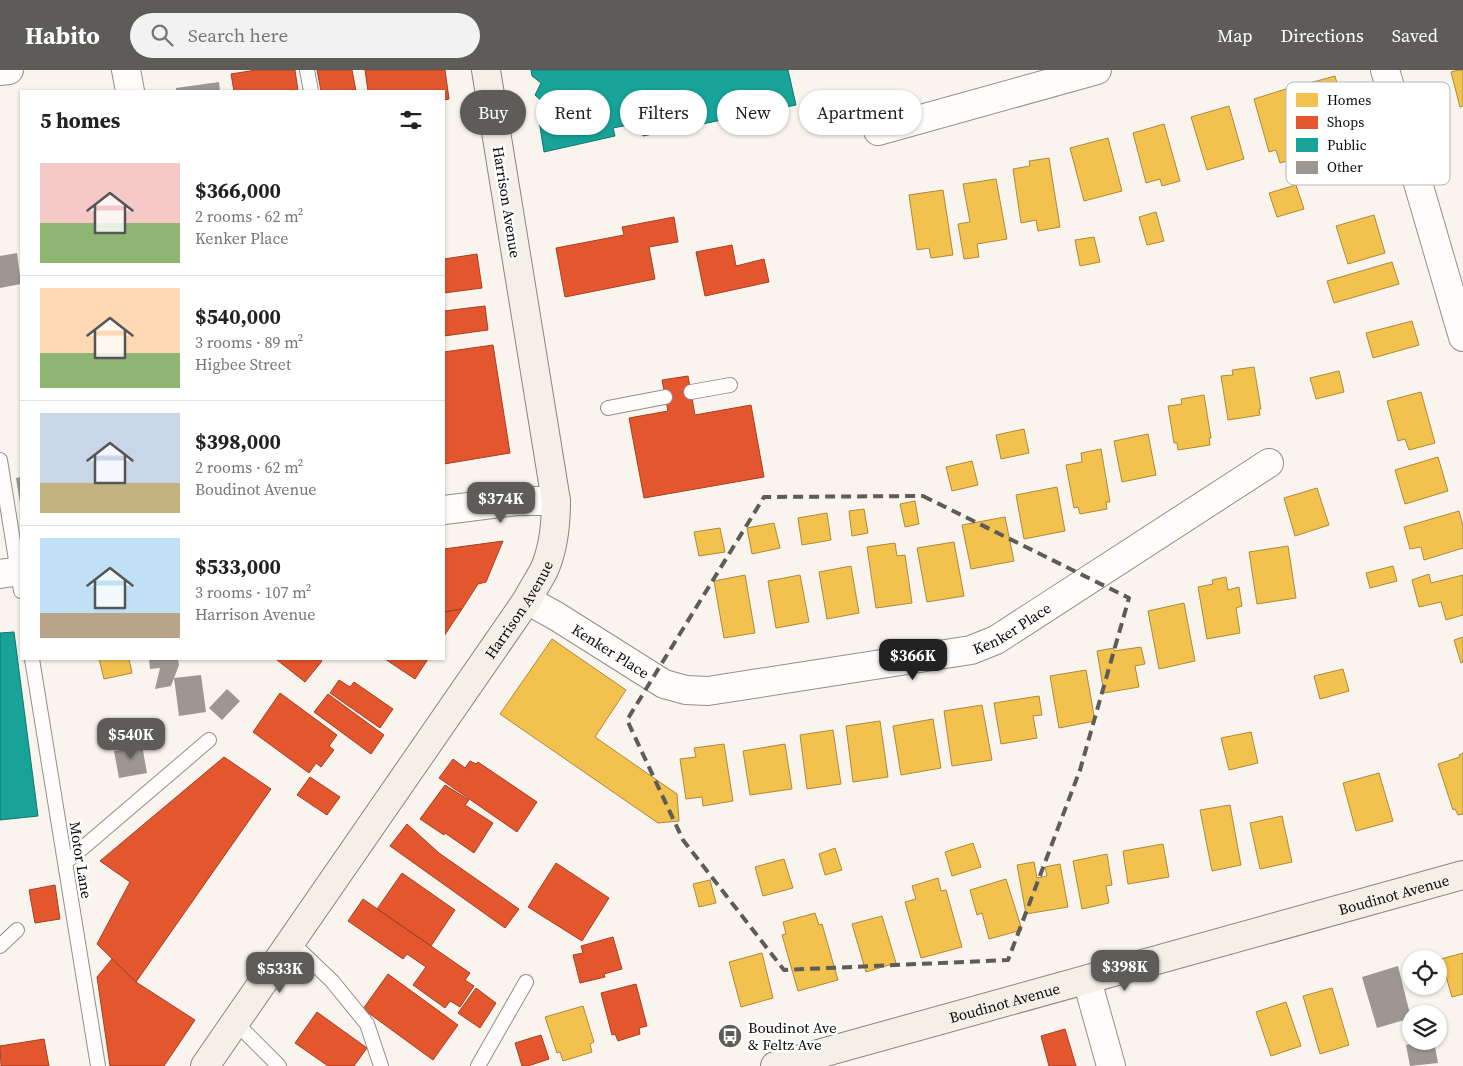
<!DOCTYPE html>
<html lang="en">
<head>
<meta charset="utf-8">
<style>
	:root { --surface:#fff; --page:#f2f2f2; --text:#222; --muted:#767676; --line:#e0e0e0; --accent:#5e5c59 }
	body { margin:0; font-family:"Source Serif 4",serif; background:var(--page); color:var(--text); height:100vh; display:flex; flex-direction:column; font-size:19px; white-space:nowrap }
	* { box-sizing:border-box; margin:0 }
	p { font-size:16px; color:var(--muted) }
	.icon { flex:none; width:28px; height:28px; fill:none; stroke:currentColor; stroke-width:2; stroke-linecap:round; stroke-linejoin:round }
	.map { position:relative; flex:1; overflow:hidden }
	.sheet { position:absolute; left:20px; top:20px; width:425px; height:570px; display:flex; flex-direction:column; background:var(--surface); border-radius:0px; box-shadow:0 1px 4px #0004 }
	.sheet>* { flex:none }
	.hud { position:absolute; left:460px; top:20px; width:475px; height:45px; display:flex; gap:10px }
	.tools { position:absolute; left:1402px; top:880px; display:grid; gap:10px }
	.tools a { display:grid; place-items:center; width:45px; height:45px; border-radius:50%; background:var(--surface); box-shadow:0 1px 4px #0004; font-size:25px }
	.price { position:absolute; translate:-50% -42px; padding:0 11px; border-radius:10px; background:var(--accent); color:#fff; font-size:16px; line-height:32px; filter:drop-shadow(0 1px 2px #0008) }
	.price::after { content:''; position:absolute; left:50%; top:30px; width:15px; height:11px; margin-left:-8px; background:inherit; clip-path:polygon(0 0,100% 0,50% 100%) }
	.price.active { background:#222; color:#fff }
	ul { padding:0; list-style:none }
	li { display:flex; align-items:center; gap:15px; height:125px; padding:0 20px }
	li+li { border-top:1px solid var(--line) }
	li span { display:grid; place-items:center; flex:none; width:140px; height:100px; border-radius:0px; color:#555 }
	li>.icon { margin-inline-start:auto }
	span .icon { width:60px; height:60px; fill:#fffc; stroke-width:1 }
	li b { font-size:21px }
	h2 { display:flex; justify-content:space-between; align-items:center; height:60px; padding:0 20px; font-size:21px }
	.chip { padding:0 18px; border-radius:22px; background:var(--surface); box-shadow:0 1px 4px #0004; font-size:18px; line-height:45px }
	.chip.active { background:var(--accent); color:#fff }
	header { display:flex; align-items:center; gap:30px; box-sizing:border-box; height:70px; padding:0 25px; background:var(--accent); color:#fff }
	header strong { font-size:24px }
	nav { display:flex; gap:28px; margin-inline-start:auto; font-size:18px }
	.search { width:350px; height:45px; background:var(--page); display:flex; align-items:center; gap:12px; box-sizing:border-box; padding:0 18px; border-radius:28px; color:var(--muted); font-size:19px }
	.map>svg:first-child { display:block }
	.homes { fill:#f2c14e; stroke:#ac8a3a }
	.shops { fill:#e4572e; stroke:#a34023 }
	.public { fill:#17a398; stroke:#13756d }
	.building { fill:#9c9793 }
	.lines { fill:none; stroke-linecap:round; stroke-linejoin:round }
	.lane-casing { stroke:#928f8c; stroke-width:16 }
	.street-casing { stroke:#928f8c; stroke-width:30 }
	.secondary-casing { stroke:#888683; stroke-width:30 }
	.lane { stroke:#fefdfc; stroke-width:14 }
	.street { stroke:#fefdfc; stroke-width:28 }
	.secondary { stroke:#f4efe7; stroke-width:28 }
	.marked { fill:none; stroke:#5e5c59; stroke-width:4; stroke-dasharray:10 6; stroke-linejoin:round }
	.labels { text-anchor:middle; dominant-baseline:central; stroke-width:5; stroke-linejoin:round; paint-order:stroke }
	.street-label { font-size:15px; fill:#0a0a0a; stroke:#fff }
	.poi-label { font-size:15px; fill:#0a0a0a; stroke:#fff; text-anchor:start }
	.key { fill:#fff; stroke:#b6b6b6; stroke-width:1 }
	.key-label { font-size:14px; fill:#0a0a0a }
</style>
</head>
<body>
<header>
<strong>Habito</strong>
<div class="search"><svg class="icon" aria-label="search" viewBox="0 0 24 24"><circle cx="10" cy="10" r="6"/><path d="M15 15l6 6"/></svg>Search here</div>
<nav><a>Map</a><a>Directions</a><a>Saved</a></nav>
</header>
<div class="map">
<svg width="1463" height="996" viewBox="0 0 1463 996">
	<rect width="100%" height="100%" fill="#f9f4ed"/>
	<!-- homes -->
	<path class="homes" d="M1458,0H1463V36L1460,37L1451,2Z
		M1335,6L1348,54L1316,64L1302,15Z
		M1289,18L1309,85L1280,93L1276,80L1269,82L1254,29Z
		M1229,36L1244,89L1207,100L1191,47Z
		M1164,54L1180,111L1162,116L1160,109L1146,113L1133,63Z
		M1108,68L1122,121L1084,131L1070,78Z
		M1049,88L1060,157L1038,161L1036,150L1021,153L1013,99L1030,96L1029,91Z
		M996,109L1007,169L977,174L979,187L964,189L958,154L970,152L963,114Z
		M1296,115L1304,139L1277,147L1269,123Z
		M943,120L953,185L931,188L929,178L917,180L909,125Z
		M1156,142L1164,171L1147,175L1139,147Z
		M1374,145L1385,183L1348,194L1336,156Z
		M1094,167L1100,192L1080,196L1075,170Z
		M1392,192L1399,214L1334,233L1327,211Z
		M1412,251L1419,275L1373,288L1366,263Z
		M1254,297L1261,339H1259L1260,345L1228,350L1221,306L1233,305L1232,300Z
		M1339,301L1344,322L1316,329L1310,308Z
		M1421,322L1435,373L1409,380L1405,369L1398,371L1387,331Z
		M1204,325L1211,368H1209L1210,375L1178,380L1177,373H1174L1168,336L1182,334L1181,329Z
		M1024,359L1029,383L1001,389L996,365Z
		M1148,364L1156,405L1122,412L1114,371Z
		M1101,379L1110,432H1106L1107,439L1080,444L1078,437L1074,438L1066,395L1082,392L1081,383Z
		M1438,387L1448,421L1405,434L1395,400Z
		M972,391L978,415L952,421L946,397Z
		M1057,417L1065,461L1024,469L1016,425Z
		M1317,418L1329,455L1295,466L1284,428Z
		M915,431L919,454L905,457L900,434Z
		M864,439L868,463L852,466L849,441Z
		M1459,441L1463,456V478L1424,490L1421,477L1410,479L1404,457Z
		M827,443L831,470L802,475L798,448Z
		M1005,447L1014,491L971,499L962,455Z
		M774,453L780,478L752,484L747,458Z
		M720,458L725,482L699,486L694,462Z
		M954,472L964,526L927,532L917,478Z
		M895,473L897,486L905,485L912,533L876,538L867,477Z
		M1288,476L1296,528L1257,534L1249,482Z
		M851,496L859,543L827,549L819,502Z
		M1393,496L1397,511L1370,518L1366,503Z
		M1429,504L1431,513L1463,505V545L1446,550L1441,532L1419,537L1412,510Z
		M745,505L755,563L724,568L714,511Z
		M800,505L809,552L776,558L768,511Z
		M1226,507L1228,520L1239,517L1242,536L1236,538L1240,563L1207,569L1198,517L1213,514L1212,510Z
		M1184,533L1195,591L1159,599L1148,541Z
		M1463,567V592L1461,593L1454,570Z
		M552,569L626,620L595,667L677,724L679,751L658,753L500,644Z
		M1141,577L1145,594L1135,596L1139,617L1104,623L1097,581L1114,578V581Z
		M99,589H129L132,603L104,609Z
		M1343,599L1349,621L1320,629L1314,606Z
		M1086,600L1095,651L1059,658L1050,606Z
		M1039,626L1042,645L1033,646L1037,668L1001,674L994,633Z
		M982,635L992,690L952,696L944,641Z
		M933,649L941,698L901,705L893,656Z
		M880,651L888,707L853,712L846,656Z
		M833,660L841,714L807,719L800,665Z
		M1251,662L1258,693L1229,700L1221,668Z
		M724,674L733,731L703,736L702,727L686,729L680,689L696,687L694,678Z
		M785,674L792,719L750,725L743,681Z
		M1463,683V744L1458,745L1455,739L1453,740L1438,694L1460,687L1459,685Z
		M1379,703L1393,751L1356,761L1343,713Z
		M1230,735L1241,795L1212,801L1200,740Z
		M1282,746L1292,792L1260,799L1250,753Z
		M973,773L981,797L952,806L945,782Z
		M1163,774L1169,807L1128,814L1123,781Z
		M835,778L842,800L825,805L819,784Z
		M1107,784L1112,815L1106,816L1109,833L1082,839L1073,791Z
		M784,789L793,818L763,826L755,797Z
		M1034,792L1037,808L1047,806L1045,797L1060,794L1068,837L1026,844L1017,795Z
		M938,808L941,821L946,820L962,877L921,888L905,832L916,829L912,816Z
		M1006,809L1022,860L989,869L982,843L977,845L970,820Z
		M710,810L716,833L699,837L693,814Z
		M815,843L819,855L822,854L838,910L798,921L782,865L786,864L783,852Z
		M882,846L896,893L866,902L852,854Z
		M762,883L773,928L741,937L729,892Z
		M1463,883V924L1452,927L1441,889Z
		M1332,918L1349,975L1320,984L1303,926Z
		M1286,932L1301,976L1271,986L1256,942Z
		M583,936L594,972L590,974L592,982L563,991L560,982L557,983L545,947Z"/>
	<!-- shops -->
	<path class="shops" d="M256,0H295L298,21H234L231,4Z
		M317,0H352L356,21H321Z
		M365,0H445L449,29L444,30V21H368Z
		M674,147L678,172L649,177L655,209L565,227L556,178L624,165L622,157Z
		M732,175L736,196L764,189L769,212L705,226L696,182Z
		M477,184L482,218L444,223V189Z
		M485,236L488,260L444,266V241Z
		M493,275L510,383L444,394V282Z
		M688,306L695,345L751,335L764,407L644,428L629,348L668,341L662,310Z
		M503,471L486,512L478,514L462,539L444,542V479Z
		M462,539L444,566V542Z
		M278,589H320L322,591L305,612L277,590Z
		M385,589H428L415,609Z
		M339,610L350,617L354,612L393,639L380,658L330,623Z
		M280,623L337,665L329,676L334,680L321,697L316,693L309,703L253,662Z
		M328,624L384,665L371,684L314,642Z
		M224,687L271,719L136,912L97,874L130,812L100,791Z
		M453,689L465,698L470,691L476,694L478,692L537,732L517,762L439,708Z
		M310,707L340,727L327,745L297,725Z
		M445,715L469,730L465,735L493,753L474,783L445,763L444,765L420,749Z
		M407,754L439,783L519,839L505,858L390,776Z
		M556,793L609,828L582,871L528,837Z
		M402,803L455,840L431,876L377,839Z
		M55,815L60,849L35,853L29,820Z
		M363,829L470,903L465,910L474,916L460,937L450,931L445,938L413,915L426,897L407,884L403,889L348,851Z
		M613,867L622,899L604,904L605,907L580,913L573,885L583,883L581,876Z
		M112,889L136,912L195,950L164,996H110L97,907Z
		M388,904L458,955L433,990L363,939Z
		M636,914L647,956L639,958L640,964L618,971L615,964L612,965L601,923Z
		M476,918L496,933L480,958L458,943Z
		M317,942L367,978L354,996H328L295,973Z
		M1065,959L1076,996H1049L1041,966Z
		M541,965L549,989L528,996H522L515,973Z
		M44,969L49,996H1L0,976Z"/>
	<!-- public -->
	<path class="public" d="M531,0H788L796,35L643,66L639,53L613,58L615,66L544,82L538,44L545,34L535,25L541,13L532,6Z
		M14,562L38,746L0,750V563Z"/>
	<!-- building -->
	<path class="building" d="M219,12L220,21H176V18Z
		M17,183L21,214L0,218V186Z
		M21,407V432L20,433L16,408Z
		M149,589H178L179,595L171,616L155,619L160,598L150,599Z
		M201,605L206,642L179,646L174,608Z
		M227,619L240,631L222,650L209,638Z
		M136,667L137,676L142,675L147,703L119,708L114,681L127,679L125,669Z
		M1398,896L1411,948L1377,958L1362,907Z
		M1425,971H1434L1438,993L1410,996L1406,975Z"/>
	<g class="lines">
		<!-- lane casing -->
		<g class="lane-casing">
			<path id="lane" d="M307,0L311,21
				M691,322L730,315
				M608,338L665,327
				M0,390L21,521
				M32,589L98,996
				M65,793L209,670
				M290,871L332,911L367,954L381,996
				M0,876L17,860
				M235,952L279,996
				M478,996L526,912"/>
		</g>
		<!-- street casing -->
		<g class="street-casing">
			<g id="street">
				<path d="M126,0L130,21"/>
				<path d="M1385,0L1463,267"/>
				<path d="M0,1L9,0"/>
				<path d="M878,61L1097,0"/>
				<path d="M444,440L517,431H556"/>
				<path d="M0,504L21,501"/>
				<path id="s1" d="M527,530L556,546L664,614L686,620L708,621L971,580L996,570L1269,393"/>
				<path d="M1087,910L1111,996"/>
			</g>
		</g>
		<!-- secondary casing -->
		<g class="secondary-casing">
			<g id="secondary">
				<path id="s2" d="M205,996L527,530C532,520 539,510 544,500C554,478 556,455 556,431L486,0"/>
				<path id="s3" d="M775,996L1463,805"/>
			</g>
		</g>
		<!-- lane -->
		<use href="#lane" class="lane"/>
		<!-- street -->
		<use href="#street" class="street"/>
		<!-- secondary -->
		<use href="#secondary" class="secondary"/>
	</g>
	<!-- marked area -->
	<path class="marked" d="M923,426L1129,528L1080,700L1008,890L784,900L683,770L627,650L764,427Z"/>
	<!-- icons -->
	<defs>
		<g id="bus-disc" transform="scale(1.25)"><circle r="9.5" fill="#5e5c59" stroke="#fff"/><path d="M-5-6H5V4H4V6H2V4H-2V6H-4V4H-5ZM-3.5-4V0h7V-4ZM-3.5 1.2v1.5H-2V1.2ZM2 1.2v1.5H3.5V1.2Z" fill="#fff"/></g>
	</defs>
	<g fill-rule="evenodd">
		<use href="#bus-disc" x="730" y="966"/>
	</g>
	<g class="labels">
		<!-- street labels -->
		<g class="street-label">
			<text transform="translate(507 132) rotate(81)">Harrison Avenue</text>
			<text stroke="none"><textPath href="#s2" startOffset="554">Harrison Avenue</textPath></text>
			<text stroke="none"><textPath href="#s1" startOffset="518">Kenker Place</textPath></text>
			<text stroke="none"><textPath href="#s1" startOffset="98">Kenker Place</textPath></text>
			<text transform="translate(81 790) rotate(81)">Motor Lane</text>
			<text stroke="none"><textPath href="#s3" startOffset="642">Boudinot Avenue</textPath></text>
			<text stroke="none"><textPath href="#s3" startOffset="238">Boudinot Avenue</textPath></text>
		</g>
		<!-- poi labels -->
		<g class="poi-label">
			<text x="748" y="957">Boudinot Ave<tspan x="748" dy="17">&amp; Feltz Ave</tspan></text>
		</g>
	</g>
	<!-- legend -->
	<rect x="1286" y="12" width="164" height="103" rx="8" class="key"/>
	<rect x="1296" y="23" width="22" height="14" fill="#f2c14e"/>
	<rect x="1296" y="46" width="22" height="13" fill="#e4572e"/>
	<rect x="1296" y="68" width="22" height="14" fill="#17a398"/>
	<rect x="1296" y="91" width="22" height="13" fill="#9c9793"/>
	<g class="key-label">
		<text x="1327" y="35">Homes</text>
		<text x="1327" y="57">Shops</text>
		<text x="1327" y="80">Public</text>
		<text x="1327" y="102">Other</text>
	</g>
</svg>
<div class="tools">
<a><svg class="icon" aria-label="locate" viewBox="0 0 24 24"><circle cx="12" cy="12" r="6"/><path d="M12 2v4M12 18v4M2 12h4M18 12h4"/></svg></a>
<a><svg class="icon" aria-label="layers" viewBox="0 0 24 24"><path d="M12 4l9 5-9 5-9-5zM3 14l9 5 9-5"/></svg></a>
</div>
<b class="price" style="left:501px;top:454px">$374K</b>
<b class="price active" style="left:913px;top:611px">$366K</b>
<b class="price" style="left:131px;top:690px">$540K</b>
<b class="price" style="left:1125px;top:922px">$398K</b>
<b class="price" style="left:280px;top:924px">$533K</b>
<div class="hud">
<a class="chip active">Buy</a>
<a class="chip">Rent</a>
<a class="chip">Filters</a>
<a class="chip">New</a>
<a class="chip">Apartment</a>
</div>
<section class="sheet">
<h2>5 homes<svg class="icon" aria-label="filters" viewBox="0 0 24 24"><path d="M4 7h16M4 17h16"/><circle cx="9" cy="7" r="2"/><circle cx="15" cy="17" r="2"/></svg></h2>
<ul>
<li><span style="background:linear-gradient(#f6c9c9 60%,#8fb573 0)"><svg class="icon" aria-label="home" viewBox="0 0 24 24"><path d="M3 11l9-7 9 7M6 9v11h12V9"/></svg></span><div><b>$366,000</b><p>2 rooms · 62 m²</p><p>Kenker Place</p></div></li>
<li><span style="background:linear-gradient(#ffd9b3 65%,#8fb573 0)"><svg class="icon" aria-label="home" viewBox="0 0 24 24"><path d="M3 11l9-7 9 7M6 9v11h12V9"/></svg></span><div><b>$540,000</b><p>3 rooms · 89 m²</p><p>Higbee Street</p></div></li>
<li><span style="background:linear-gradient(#c9d6e8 70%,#c2b280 0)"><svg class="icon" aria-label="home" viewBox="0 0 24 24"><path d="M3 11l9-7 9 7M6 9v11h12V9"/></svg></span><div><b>$398,000</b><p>2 rooms · 62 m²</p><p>Boudinot Avenue</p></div></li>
<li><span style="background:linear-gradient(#bfe0f5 75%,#b9a48a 0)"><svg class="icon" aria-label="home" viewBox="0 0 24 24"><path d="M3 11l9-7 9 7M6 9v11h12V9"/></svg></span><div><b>$533,000</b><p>3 rooms · 107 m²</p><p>Harrison Avenue</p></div></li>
</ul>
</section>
</div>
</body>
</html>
